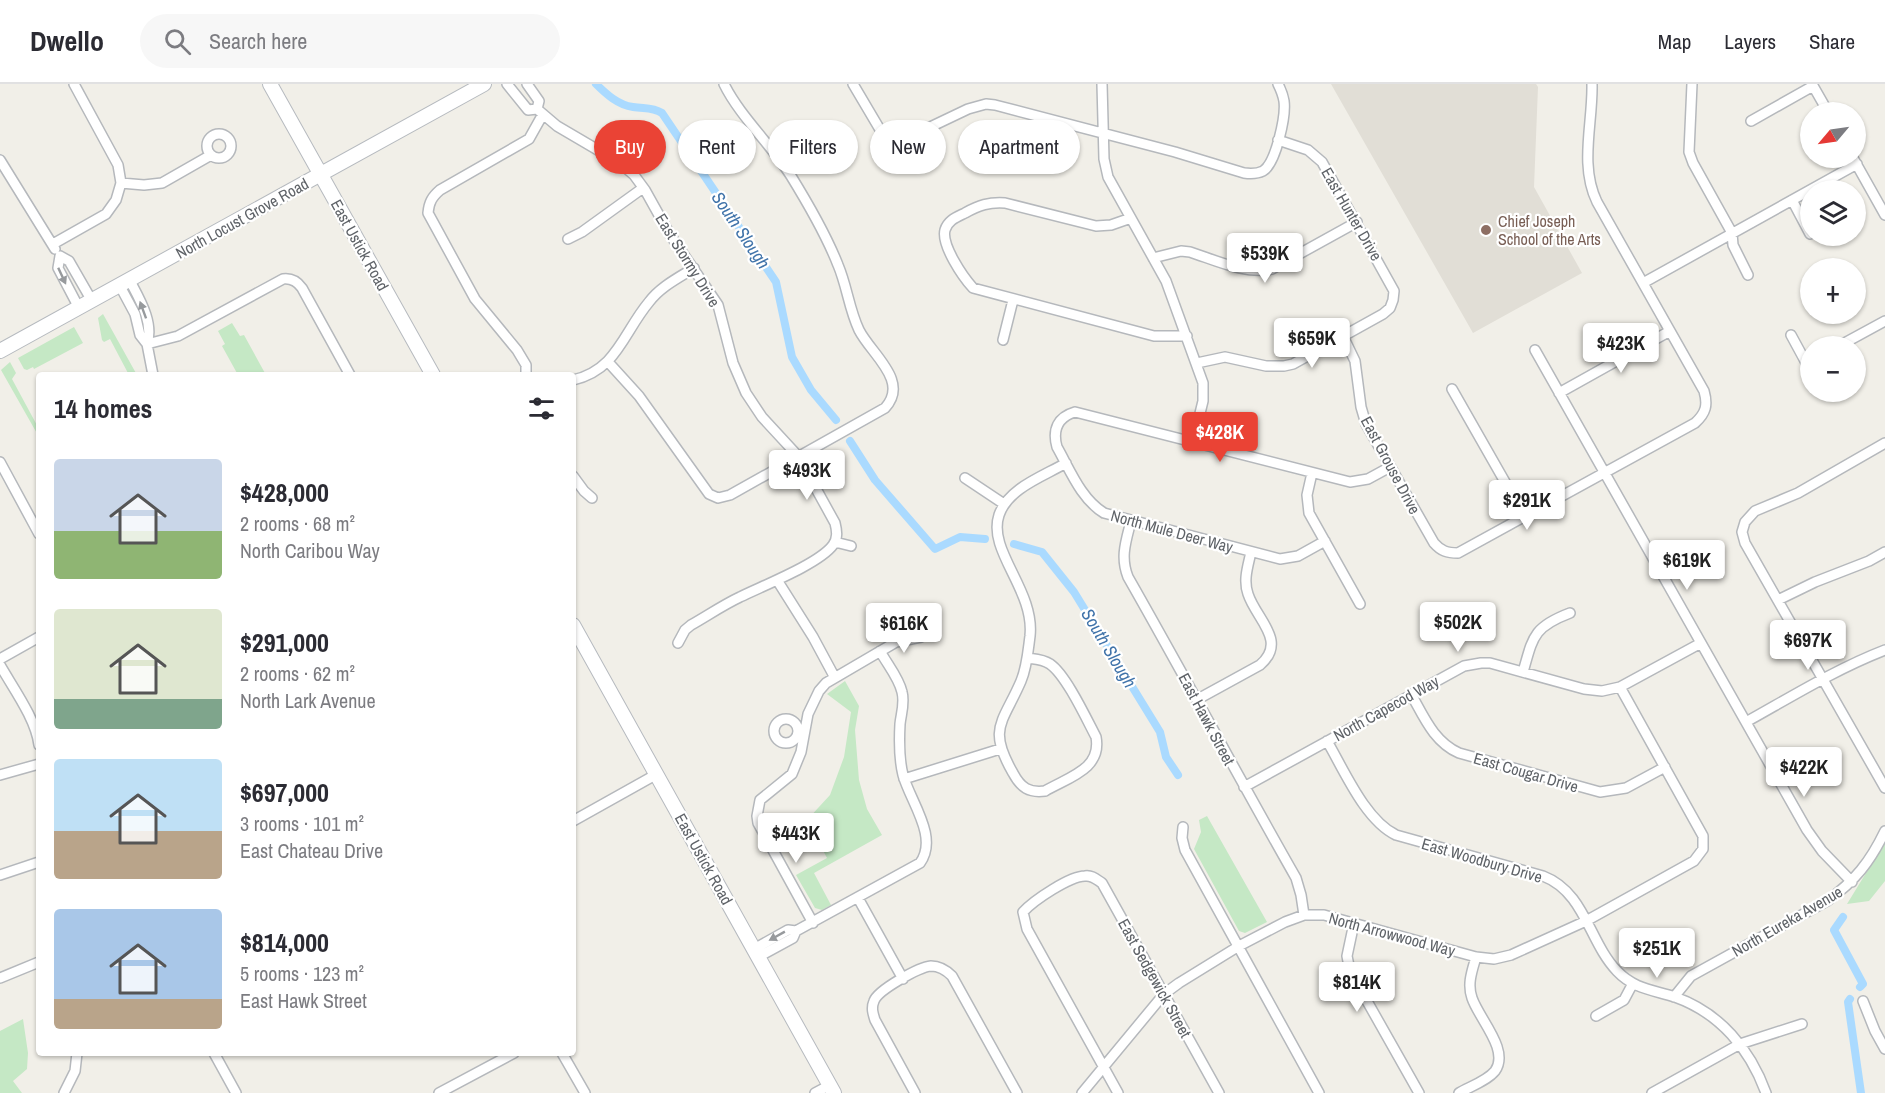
<!DOCTYPE html>
<html lang="en">
<head>
<meta charset="utf-8">
<style>
	:root { --surface:#fff; --page:#f7f7f7; --text:#2b2b33; --muted:#7c7c81; --line:#e1e1e2; --accent:#ea4335 }
	body { margin:0; font-family:"Archivo Narrow",sans-serif; background:var(--page); color:var(--text); height:100vh; display:flex; flex-direction:column; font-size:22px; white-space:nowrap }
	* { box-sizing:border-box; margin:0 }
	p { font-size:20px; color:var(--muted) }
	.icon { flex:none; width:33px; height:33px; fill:none; stroke:currentColor; stroke-width:2; stroke-linecap:round; stroke-linejoin:round }
	.map { position:relative; flex:1; overflow:hidden }
	.side { position:absolute; left:36px; top:288px; width:540px; height:684px; display:flex; flex-direction:column; background:var(--surface); border-radius:6px; box-shadow:0 2px 4px #0004 }
	.side>* { flex:none }
	.hud { position:absolute; left:594px; top:36px; width:570px; height:54px; display:flex; gap:12px }
	.needle { width:39px; rotate:241deg }
	.fabs { position:absolute; left:1800px; top:18px; display:grid; gap:12px }
	.fabs a { display:grid; place-items:center; width:66px; height:66px; border-radius:50%; background:var(--surface); box-shadow:0 2px 4px #0004; font-size:30px }
	.price { position:absolute; translate:-50% -51px; padding:0 14px; border-radius:6px; background:#fff; color:#222; font-size:20px; line-height:39px; filter:drop-shadow(0 2px 3px #0008) }
	.price::after { content:''; position:absolute; left:50%; top:36px; width:18px; height:14px; margin-left:-9px; background:inherit; clip-path:polygon(0 0,100% 0,50% 100%) }
	.price.on { background:var(--accent); color:#fff }
	ul { padding:0; list-style:none }
	li { display:flex; align-items:center; gap:18px; height:150px; padding:0 18px }
	li span { display:grid; place-items:center; flex:none; width:168px; height:120px; border-radius:6px; color:#555 }
	li>.icon { margin-inline-start:auto }
	span .icon { width:72px; height:72px; fill:#fffc; stroke-width:1 }
	li b { font-size:26px }
	h2 { display:flex; justify-content:space-between; align-items:center; height:72px; padding:0 18px; font-size:26px }
	.chip { padding:0 21px; border-radius:27px; background:var(--surface); box-shadow:0 2px 4px #0004; font-size:21px; line-height:54px }
	.chip.on { background:var(--accent); color:#fff }
	header { display:flex; align-items:center; gap:36px; box-sizing:border-box; height:84px; padding:0 30px; background:var(--surface); border-bottom:2px solid var(--line) }
	header strong { font-size:28px }
	nav { display:flex; gap:33px; margin-inline-start:auto; font-size:21px }
	.search { width:420px; height:54px; background:var(--page); display:flex; align-items:center; gap:15px; box-sizing:border-box; padding:0 21px; border-radius:33px; color:var(--muted); font-size:22px }
	.map>svg:first-child { display:block }
	.education { fill:#e1ded6 }
	.green { fill:#c5e8c5 }
	.lines { fill:none; stroke-linecap:round; stroke-linejoin:round }
	.canal { stroke:#aadaff; stroke-width:8 }
	.minor-casing { stroke:#b5b8bc; stroke-width:12 }
	.secondary-casing { stroke:#b6babf; stroke-width:16 }
	.minor { stroke:#fff; stroke-width:9 }
	.secondary { stroke:#fff; stroke-width:14 }
	.oneway { fill:#979a9d }
	.education-dot { fill:#8d6e63; stroke:#fff; stroke-width:2 }
	.labels { text-anchor:middle; dominant-baseline:central; stroke-width:4.5; stroke-linejoin:round; paint-order:stroke }
	.street-label { font-size:16px; fill:#5f6368; stroke:#fff }
	.education-label { font-size:16px; fill:#785e54; stroke:#fff; text-anchor:start }
	.water-label { font-size:18px; font-style:italic; fill:#4174aa; stroke:#fff }
</style>
</head>
<body>
<header>
<strong>Dwello</strong>
<div class="search"><svg class="icon" aria-label="search" viewBox="0 0 24 24"><circle cx="10" cy="10" r="6"/><path d="M15 15l6 6"/></svg>Search here</div>
<nav><a>Map</a><a>Layers</a><a>Share</a></nav>
</header>
<div class="map">
<svg width="1885" height="1009" viewBox="0 0 1885 1009">
	<rect width="100%" height="100%" fill="#f1efe8"/>
	<!-- education -->
	<path class="education" d="M1331,0H1536L1538,3L1534,103L1582,189L1473,249Z"/>
	<!-- green -->
	<path class="green" d="M103,230L137,291H129L110,255L104,258L102,256L98,234Z
		M232,239L240,252L244,251L266,291H238L222,262L225,260L218,247Z
		M74,243L83,259L34,285L33,283L27,286L24,285L18,274Z
		M10,278L16,289L12,295L39,345V353L1,286Z
		M845,597L859,622L855,646L859,696L867,725L882,751L814,789L831,821L822,826L815,824L796,791L827,774L807,736L830,711L844,673L851,628L827,610Z
		M1207,732L1267,838L1245,849L1239,847L1194,765L1201,748L1199,736Z
		M1885,758V797L1869,817L1847,820Z
		M23,935L28,969L27,985L13,997L22,1009H0V947Z"/>
	<g class="lines">
		<!-- canal -->
		<path class="canal" d="M596,0C606,10 618,21 633,23C645,25 652,23 662,29L776,198L792,273L811,306L836,336
			M850,357L875,396L935,465L960,453L985,455
			M1014,460L1042,468L1074,508L1160,648L1166,673L1178,691
			M1843,833L1834,846L1863,900L1860,903
			M1850,915L1848,918L1861,1009"/>
		<!-- minor casing -->
		<g class="minor-casing">
			<path id="minor" d="M507,0L528,26L537,25L539,17L527,0
				M853,0L882,49L892,56H903L968,25L986,20L995,21L1175,68L1244,89C1251,90 1257,90 1263,87C1276,79 1286,32 1284,17C1283,11 1281,6 1278,0
				M1102,0L1104,75L1108,93L1166,197L1203,299V317L1193,358
				M1692,0L1689,68L1693,79L1732,149L1733,161L1748,191
				M1812,0L1828,28
				M537,25L557,42L620,79L634,91L645,106L669,149L718,221L733,279L746,309L762,333L798,372L835,439C837,447 838,454 833,461C819,480 762,502 740,513C723,521 707,532 691,541L685,546L678,559
				M1751,37L1813,2
				M207 62a12 12 0 1 1 24 0a12 12 0 1 1-24 0Z
				M1853,74L1885,131
				M0,76L55,165
				M121,99L144,101L162,99L211,71
				M1792,116L1810,150
				M1131,134L1111,141L1096,142L1005,119C989,118 979,121 965,129C957,133 948,136 945,146C941,161 963,193 973,204L1154,252H1187
				M568,155L582,148L643,104
				M53,160L106,130L116,116L121,99L118,81L74,0
				M1153,174L1181,167L1190,168C1215,176 1246,191 1272,185L1357,138
				M1643,199L1857,80
				M120,202L135,230L140,251L147,260C154,239 140,216 130,197
				M79,224L58,184L60,172L69,177L92,217
				M1791,251L1810,286
				M1343,252L1355,277L1361,323L1366,340L1434,459C1441,467 1447,469 1458,469L1695,339C1706,329 1708,321 1704,307L1597,118C1579,81 1593,39 1592,0
				M1003,256L1013,216
				M1839,262L1885,237
				M1535,266L1807,746L1822,767L1852,798
				M609,279L639,312L709,410L718,414L730,411L885,324C910,297 871,270 859,246C849,225 847,202 838,181C827,153 807,118 791,92C772,62 739,31 724,0
				M1197,279L1225,273L1266,282H1284L1293,280L1383,230L1390,224L1393,216L1394,207L1322,78L1308,66L1278,56
				M153,291L147,260L178,252L283,195C291,194 297,197 302,204L350,291
				M526,291V281L517,266L475,215L428,129C429,118 432,113 440,106L529,55L543,30
				M573,296C617,286 623,249 649,218C660,203 678,194 694,184
				M1452,305L1525,433
				M1559,309L1670,247
				M1885,359L1798,409L1755,427L1745,438L1742,448L1745,459L1885,704
				M0,378L39,450
				M1312,389L1307,411L1309,429L1360,520
				M573,392L584,407L592,414
				M965,394L1004,420
				M1131,437C1126,457 1120,473 1128,493C1185,593 1239,694 1296,794L1301,811L1304,831
				M1325,457L1298,472L1280,475L1104,429C1081,415 1070,386 1057,363C1052,345 1058,333 1075,328L1350,398L1368,395L1390,383
				M835,458L851,462
				M777,496L813,553L834,592
				M1778,516L1815,498L1869,477L1885,468
				M1027,574C1035,575 1043,575 1050,580C1066,591 1086,634 1096,653C1102,685 1069,693 1045,707C1029,709 1021,704 1013,689C987,644 1003,639 1021,597C1027,583 1028,567 1030,552C1035,506 987,467 999,431C1008,404 1044,392 1066,379
				M0,575L39,553
				M0,581C13,604 36,635 39,661
				M1523,588C1533,553 1533,543 1570,529
				M1411,610C1424,633 1434,658 1459,669L1600,708L1626,704L1665,683
				M1198,615L1260,581C1288,557 1256,535 1248,510C1243,496 1248,482 1251,468
				M774 647a12 12 0 1 1 24 0a12 12 0 1 1-24 0Z
				M1746,638C1791,613 1836,585 1885,566
				M1327,657C1344,686 1365,736 1396,751L1543,792C1585,808 1589,858 1617,887C1634,905 1653,906 1675,913C1720,929 1750,965 1766,1009
				M0,691L39,680
				M904,695L1000,665
				M1244,703L1464,582L1481,579H1490L1584,605L1602,607L1620,603L1701,559
				M573,737L657,690
				M1183,743L1182,754L1185,766L1319,1009
				M0,791L39,778
				M858,814L903,895
				M813,839L758,739L757,732L760,716L792,690L801,668L808,630L819,607L826,599L896,558L921,553
				M1354,839L1347,872L1350,887L1419,1009
				M796,847L920,779C939,753 910,717 903,691C899,675 899,658 900,640C901,630 905,619 902,608C899,594 887,580 880,567
				M754,865L788,846L796,847L793,854L758,873
				M0,894L39,878
				M1674,913L1691,892L1827,817C1855,797 1870,778 1885,747
				M1863,917L1875,947L1885,965
				M1596,932L1624,916L1632,901
				M214,969L236,1009
				M562,969L585,1009
				M64,1009L75,987L77,969
				M439,1009L514,969
				M815,1009L830,1001
				M915,1009L875,936C873,930 871,924 874,917C878,906 919,883 931,882C940,882 946,886 952,892L1017,1009
				M1082,1009L1164,910L1179,899L1239,862L1285,838L1304,831H1324L1476,873L1494,875L1511,871L1586,837L1694,777L1703,765V752L1620,603
				M1118,1009L1027,845L1023,828C1034,816 1070,792 1085,792C1092,791 1096,795 1102,799L1219,1009
				M1459,1009C1469,1003 1487,997 1495,987C1510,966 1479,935 1472,914C1467,900 1472,887 1476,873
				M1652,1009L1740,960L1802,940"/>
		</g>
		<!-- secondary casing -->
		<g class="secondary-casing">
			<path id="secondary" d="M270,0L433,291
				M0,267L484,0
				M573,541L834,1009"/>
		</g>
		<!-- minor -->
		<use href="#minor" class="minor"/>
		<!-- secondary -->
		<use href="#secondary" class="secondary"/>
	</g>
	<!-- one-way arrows -->
	<defs><path id="oneway-solid" d="M-6-.8H1V-3.2L6.5 0L1 3.2V.8H-6Z" transform="scale(1.5)"/></defs>
	<g class="oneway">
		<use href="#oneway-solid" transform="translate(62 192) rotate(65)"/>
		<use href="#oneway-solid" transform="translate(143 226) rotate(-110)"/>
		<use href="#oneway-solid" transform="translate(777 852) rotate(151)"/>
	</g>
	<!-- markers -->
	<circle class="education-dot" cx="1486" cy="146" r="6"/>
	<g class="labels">
		<!-- street labels -->
		<g class="street-label">
			<text transform="translate(1352 130) rotate(60)">East Hunter Drive</text>
			<text transform="translate(242 134) rotate(-29)">North Locust Grove Road</text>
			<text transform="translate(360 161) rotate(61)">East Ustick Road</text>
			<text transform="translate(688 176) rotate(58)">East Stormy Drive</text>
			<text transform="translate(1391 381) rotate(62)">East Grouse Drive</text>
			<text transform="translate(1172 447) rotate(15)">North Mule Deer Way</text>
			<text transform="translate(1386 624) rotate(-29)">North Capecod Way</text>
			<text transform="translate(1207 635) rotate(62)">East Hawk Street</text>
			<text transform="translate(1526 688) rotate(16)">East Cougar Drive</text>
			<text transform="translate(704 775) rotate(61)">East Ustick Road</text>
			<text transform="translate(1482 776) rotate(16)">East Woodbury Drive</text>
			<text transform="translate(1787 837) rotate(-30)">North Eureka Avenue</text>
			<text transform="translate(1392 850) rotate(15)">North Arrowwood Way</text>
			<text transform="translate(1155 894) rotate(61)">East Sedgewick Street</text>
		</g>
		<!-- education labels -->
		<g class="education-label">
			<text x="1498" y="137">Chief Joseph<tspan x="1498" dy="18">School of the Arts</tspan></text>
		</g>
		<!-- water labels -->
		<g class="water-label">
			<text transform="translate(741 146) rotate(56)">South Slough</text>
			<text transform="translate(1109 564) rotate(59)">South Slough</text>
		</g>
	</g>
</svg>
<div class="fabs">
<a><svg class="needle" viewBox="-14 -14 28 28"><path d="M0-13l5 13h-10z" fill="#e53935"/><path d="M0 13l5-13h-10z" fill="#7c7c81"/></svg></a>
<a><svg class="icon" aria-label="layers" viewBox="0 0 24 24"><path d="M12 4l9 5-9 5-9-5zM3 14l9 5 9-5"/></svg></a>
<a>+</a>
<a>−</a>
</div>
<b class="price" style="left:1265px;top:200px">$539K</b>
<b class="price" style="left:1312px;top:285px">$659K</b>
<b class="price" style="left:1621px;top:290px">$423K</b>
<b class="price on" style="left:1220px;top:379px">$428K</b>
<b class="price" style="left:807px;top:417px">$493K</b>
<b class="price" style="left:1527px;top:447px">$291K</b>
<b class="price" style="left:1687px;top:507px">$619K</b>
<b class="price" style="left:1458px;top:569px">$502K</b>
<b class="price" style="left:904px;top:570px">$616K</b>
<b class="price" style="left:1808px;top:587px">$697K</b>
<b class="price" style="left:1804px;top:714px">$422K</b>
<b class="price" style="left:796px;top:780px">$443K</b>
<b class="price" style="left:1657px;top:895px">$251K</b>
<b class="price" style="left:1357px;top:929px">$814K</b>
<div class="hud">
<a class="chip on">Buy</a>
<a class="chip">Rent</a>
<a class="chip">Filters</a>
<a class="chip">New</a>
<a class="chip">Apartment</a>
</div>
<section class="side">
<h2>14 homes<svg class="icon" aria-label="filters" viewBox="0 0 24 24"><path d="M4 7h16M4 17h16"/><circle cx="9" cy="7" r="2"/><circle cx="15" cy="17" r="2"/></svg></h2>
<ul>
<li><span style="background:linear-gradient(#c9d6e8 60%,#8fb573 0)"><svg class="icon" aria-label="home" viewBox="0 0 24 24"><path d="M3 11l9-7 9 7M6 9v11h12V9"/></svg></span><div><b>$428,000</b><p>2 rooms · 68 m²</p><p>North Caribou Way</p></div></li>
<li><span style="background:linear-gradient(#dfe7d0 75%,#7fa58c 0)"><svg class="icon" aria-label="home" viewBox="0 0 24 24"><path d="M3 11l9-7 9 7M6 9v11h12V9"/></svg></span><div><b>$291,000</b><p>2 rooms · 62 m²</p><p>North Lark Avenue</p></div></li>
<li><span style="background:linear-gradient(#bfe0f5 60%,#b9a48a 0)"><svg class="icon" aria-label="home" viewBox="0 0 24 24"><path d="M3 11l9-7 9 7M6 9v11h12V9"/></svg></span><div><b>$697,000</b><p>3 rooms · 101 m²</p><p>East Chateau Drive</p></div></li>
<li><span style="background:linear-gradient(#a9c7e8 75%,#b9a48a 0)"><svg class="icon" aria-label="home" viewBox="0 0 24 24"><path d="M3 11l9-7 9 7M6 9v11h12V9"/></svg></span><div><b>$814,000</b><p>5 rooms · 123 m²</p><p>East Hawk Street</p></div></li>
</ul>
</section>
</div>
</body>
</html>
